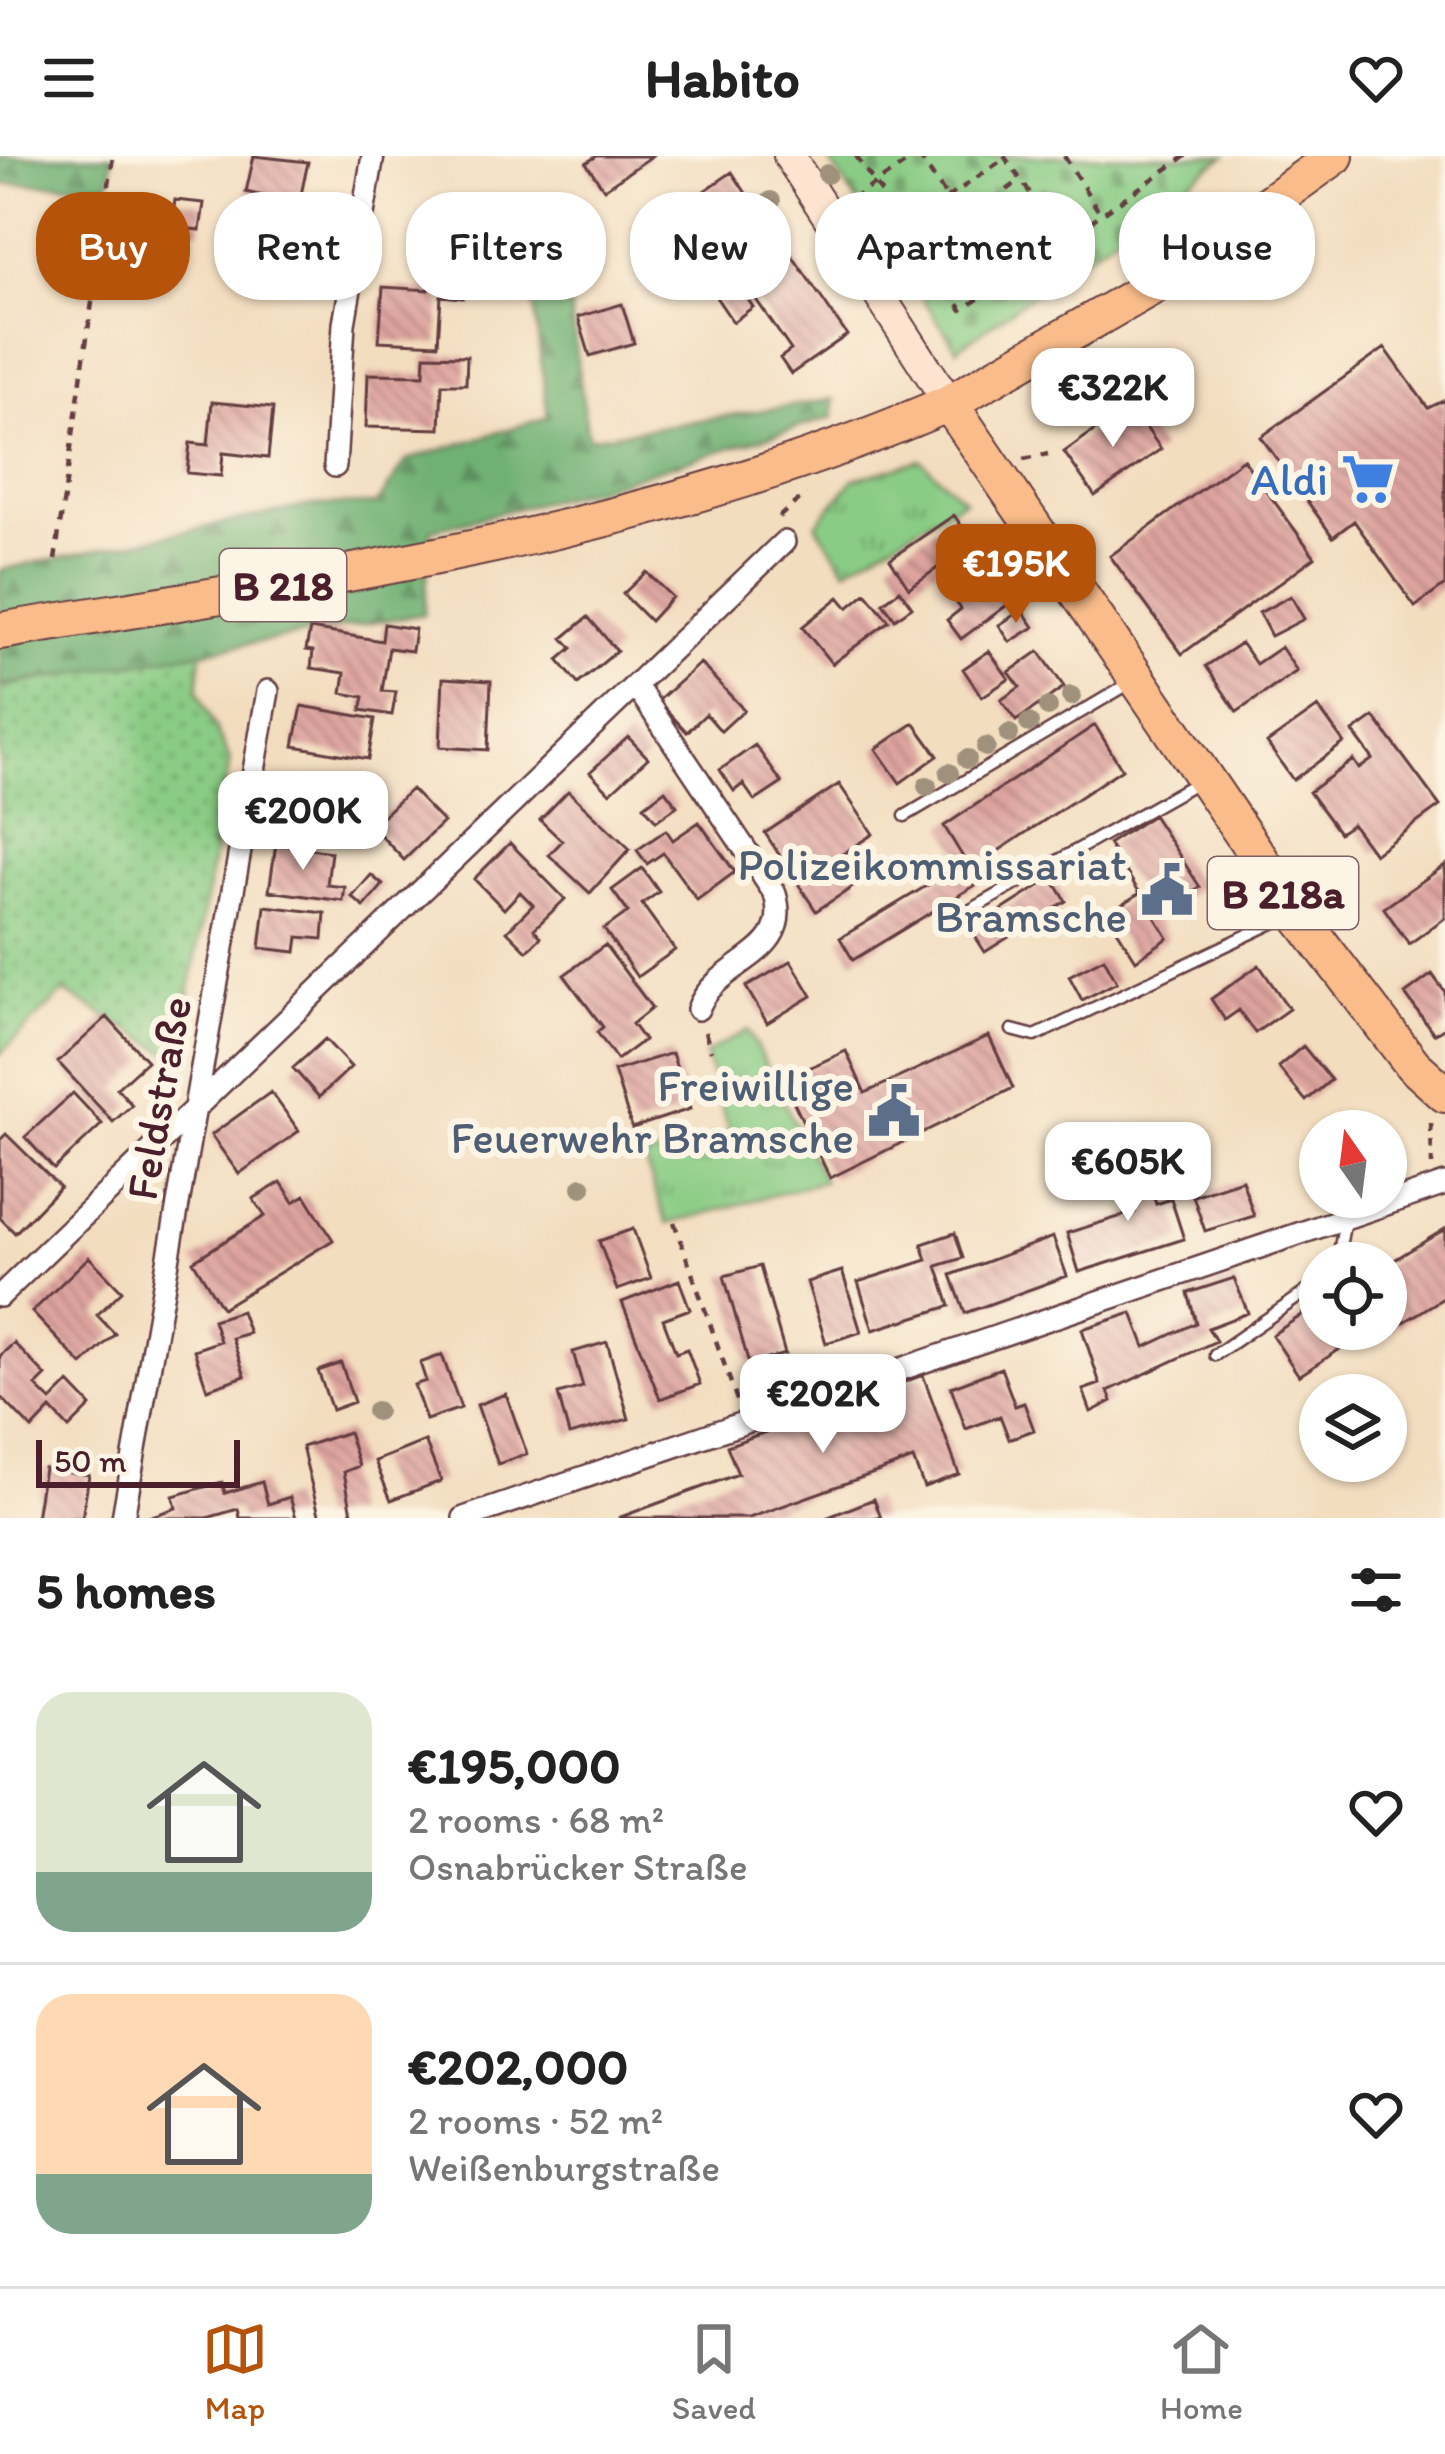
<!DOCTYPE html>
<html lang="en">
<head>
<meta charset="utf-8">
<style>
	:root { --surface:#fff; --page:#f6f6f6; --text:#222; --muted:#767676; --line:#e0e0e0; --accent:#b45309 }
	body { margin:0; font-family:Itim,sans-serif; background:var(--page); color:var(--text); height:100vh; display:flex; flex-direction:column; font-size:45px; white-space:nowrap }
	* { box-sizing:border-box; margin:0 }
	p { font-size:39px; color:var(--muted) }
	.icon { flex:none; width:66px; height:66px; fill:none; stroke:currentColor; stroke-width:2; stroke-linecap:round; stroke-linejoin:round }
	.map { position:relative; height:1362px; overflow:hidden }
	.details { display:flex; flex-direction:column; background:var(--surface); flex:1 }
	.details>* { flex:none }
	.top-card { position:absolute; left:36px; top:36px; width:1374px; height:108px; display:flex; gap:24px }
	.needle { width:78px; rotate:346deg }
	.controls { position:absolute; left:1299px; top:954px; display:grid; gap:24px }
	.controls a { display:grid; place-items:center; width:108px; height:108px; border-radius:50%; background:var(--surface); box-shadow:0 3px 9px #0004; font-size:60px }
	.scale { position:absolute; left:36px; bottom:30px; width:204px; box-sizing:border-box; padding-left:12px; border:6px solid #4a1f2b; border-top:0; font-size:33px; line-height:42px; white-space:nowrap; color:#4a1f2b; -webkit-text-stroke:9px #fcf5e5; paint-order:stroke }
	.price { position:absolute; translate:-50% -102px; padding:0 27px; border-radius:24px; background:#fff; color:#222; font-size:39px; line-height:78px; filter:drop-shadow(0 3px 6px #0008) }
	.price::after { content:''; position:absolute; left:50%; top:72px; width:36px; height:27px; margin-left:-18px; background:inherit; clip-path:polygon(0 0,100% 0,50% 100%) }
	.price.on { background:var(--accent); color:#fff }
	ul { padding:0; list-style:none }
	li { display:flex; align-items:center; gap:36px; height:300px; padding:0 36px }
	li+li { border-top:3px solid var(--line) }
	li span { display:grid; place-items:center; flex:none; width:336px; height:240px; border-radius:36px; color:#555 }
	li>.icon { margin-inline-start:auto }
	span .icon { width:144px; height:144px; fill:#fffc; stroke-width:1 }
	li b { font-size:51px }
	h2 { display:flex; justify-content:space-between; align-items:center; height:144px; padding:0 36px; font-size:51px }
	.pill { padding:0 42px; border-radius:48px; background:var(--surface); box-shadow:0 3px 9px #0004; font-size:42px; line-height:108px }
	.pill.on { background:var(--accent); color:#fff }
	header { display:flex; justify-content:space-between; align-items:center; height:156px; padding:0 36px; background:var(--surface); font-size:54px; font-weight:800 }
	.dock { display:flex; justify-content:space-around; align-items:center; height:168px; border-top:3px solid var(--line); background:var(--surface); font-size:33px; color:var(--muted) }
	.dock a { display:grid; justify-items:center; gap:6px }
	.dock .on { color:var(--accent) }
	.map>svg:first-child { display:block }
	.grass { fill:url(#grass-dots); stroke:#6a7658; stroke-width:3 }
	.forest { fill:url(#forest-firs); stroke:#5c684e; stroke-width:3 }
	.cemetery { fill:url(#cemetery-stones); stroke:#6a7658; stroke-width:3 }
	.park { fill:url(#park-tufts); stroke:#6a7658; stroke-width:3 }
	.building { fill:url(#building-back-hatch) }
	.lines { fill:none; stroke-linecap:round; stroke-linejoin:round }
	.service-casing { stroke:#633c41; stroke-width:15 }
	.minor-casing { stroke:#633c41; stroke-width:26 }
	.secondary-casing { stroke:#633c41; stroke-width:34 }
	.primary-casing { stroke:#633c41; stroke-width:40 }
	.trunk-casing { stroke:#633c41; stroke-width:40 }
	.path { stroke:#633c41; stroke-width:4.5; stroke-dasharray:9 9; stroke-linecap:butt }
	.service { stroke:#fff; stroke-width:10 }
	.minor { stroke:#fff; stroke-width:21 }
	.secondary { stroke:#fde4d0; stroke-width:30 }
	.primary { stroke:#f9bc8a; stroke-width:36 }
	.trunk { stroke:#f9bc8a; stroke-width:36 }
	.tree { fill:#a0917c }
	.labels { text-anchor:middle; dominant-baseline:central; stroke-width:12; stroke-linejoin:round; paint-order:stroke }
	.shield { fill:#fcf5e5; stroke:#7f5f63; stroke-width:3 }
	.shield-label { font-size:42px; font-weight:bold; fill:#4a1f2b }
	.shop-label { font-size:45px; fill:#366cbe; stroke:#fcf5e5; text-anchor:end }
	.service-label { font-size:45px; fill:#4e5e75; stroke:#fcf5e5; text-anchor:end }
	.street-label { font-size:45px; fill:#4a1f2b; stroke:#fcf5e5 }
</style>
</head>
<body>
<header><svg class="icon" aria-label="menu" viewBox="0 0 24 24"><path d="M4 6h16M4 12h16M4 18h16"/></svg>Habito<svg class="icon" aria-label="heart" viewBox="0 0 24 24"><path d="M12 20l-8-8c-3-5 5-10 8-4 3-6 11-1 8 4z"/></svg></header>
<div class="map">
<svg width="1445" height="1362" viewBox="0 0 1445 1362">
	<defs>
		<pattern id="grass-dots" width="8" height="8" patternUnits="userSpaceOnUse" patternTransform="scale(3)"><rect width="8" height="8" fill="#8acc85"/><path d="M2 2h.1M6 6h.1" fill="none" stroke="#73a56d" stroke-width="1.8" stroke-linecap="round"/></pattern>
		<pattern id="forest-firs" width="22" height="20" patternUnits="userSpaceOnUse" patternTransform="scale(3)"><rect width="22" height="20" fill="#6fb072"/><path d="M5 1l3.5 6h-7zM16 11l3.5 6h-7z" fill="#5d8f5e"/></pattern>
		<pattern id="cemetery-stones" width="16" height="16" patternUnits="userSpaceOnUse" patternTransform="scale(3)"><rect width="16" height="16" fill="#8acc85"/><path d="M2 7V4a2 2 0 0 1 4 0v3zM10 15v-3a2 2 0 0 1 4 0v3z" fill="#73a56d"/></pattern>
		<pattern id="park-tufts" width="24" height="20" patternUnits="userSpaceOnUse" patternTransform="scale(3)"><rect width="24" height="20" fill="#8acc85"/><path d="M3 7l-1-3M5 7V3M7 7l1-3M15 17l-1-3M17 17v-4M19 17l1-3" fill="none" stroke="#73a56d"/></pattern>
		<pattern id="building-back-hatch" width="6" height="6" patternUnits="userSpaceOnUse" patternTransform="scale(3)"><rect width="6" height="6" fill="#dea49f"/><path d="M-1 5l2 2M0 0l6 6M5-1l2 2" fill="none" stroke="#b68582"/></pattern>
	</defs>
	<rect width="100%" height="100%" fill="#fcf5e5"/>
	<filter id="ink" filterUnits="userSpaceOnUse"><feTurbulence type="fractalNoise" baseFrequency=".00833" numOctaves="2"/><feDisplacementMap in="SourceGraphic" scale="24" xChannelSelector="R" yChannelSelector="G"/><feConvolveMatrix kernelMatrix="1 2 1 2 8 2 1 2 1" color-interpolation-filters="sRGB"/></filter>
	<filter id="wash" filterUnits="userSpaceOnUse"><feTurbulence type="fractalNoise" baseFrequency=".004" numOctaves="4" result="noise"/><feDisplacementMap in="SourceGraphic" scale="48" xChannelSelector="R" yChannelSelector="G"/><feGaussianBlur stdDeviation="2.7" result="paint"/><feColorMatrix in="noise" values="0 0 0 0 0 0 0 0 0 0 0 0 0 0 0 0 0 1.4 0 .05"/><feComposite in="paint" operator="in"/></filter>
	<g filter="url(#wash)">
		<rect width="100%" height="100%" fill="#f3ddbf"/>
		<!-- grass -->
		<path class="grass" d="M202,494L198,535L230,604L178,902L64,836L0,898V531Z"/>
		<!-- forest -->
		<path class="forest" d="M0,0H113L109,28H0Z
			M568,135L588,282L834,243L833,261L593,333L431,374L424,458L0,530V414L312,349L377,348L407,304L548,261L533,143Z"/>
		<!-- cemetery -->
		<path class="cemetery" d="M826,0H1225L957,193Z"/>
		<!-- park -->
		<path class="park" d="M921,304L964,344L846,413L816,368L854,323Z
			M748,874L824,1025L667,1068L644,1003L730,977L705,898Z"/>
		<g id="blocks">
			<!-- building -->
			<path class="building" d="M254,0L308,6L299,48L246,36Z
				M597,0H652L604,33L586,7Z
				M732,16L759,57L711,89L753,151L733,166L699,116L686,125L650,72Z
				M175,44L204,47L200,74L171,71Z
				M244,56L303,71L292,118L233,104Z
				M562,57L577,112L535,123L531,109L520,112L510,71Z
				M793,101L847,179L791,218L780,202L791,194L748,132Z
				M430,118L464,120L463,142L441,140L438,188L379,185L383,131L429,134Z
				M622,148L634,187L590,200L578,161Z
				M1385,192L1428,252L1445,244V429L1415,451L1354,365L1333,381L1261,281Z
				M425,199L467,200L466,228H442L440,273L366,271L368,218L424,219Z
				M212,246L273,252L268,302L223,297L221,320L187,317L190,287L208,289Z
				M1130,249L1161,293L1095,340L1064,296Z
				M1243,303L1315,401L1182,498L1110,400Z
				M954,359L973,387L909,432L890,403Z
				M990,411L1014,444L961,483L947,464L961,453L951,439Z
				M646,416L672,441L650,465L623,438Z
				M900,434L912,451L895,463L883,447Z
				M866,437L889,465L832,508L802,471L839,441L848,452Z
				M1291,440L1304,463L1271,480L1259,457Z
				M1022,454L1034,471L1010,486L999,469Z
				M588,461L617,495L578,528L558,504L572,492L563,482Z
				M384,468L415,473L412,495L389,492L382,535L396,536L392,559L361,554L364,541L342,537L345,517L311,512L313,495L306,494L310,473L382,485Z
				M1241,487L1256,508L1281,491L1297,515L1237,556L1206,510Z
				M989,495L1009,523L982,541L963,513Z
				M1039,495L1064,531L1016,565L1001,544L1020,531L1009,516Z
				M700,507L744,554L721,575L706,558L687,576L658,545Z
				M443,522L491,525L488,594L440,591Z
				M302,550L375,563L368,603L294,590Z
				M1318,551L1344,587L1293,624L1267,587Z
				M1374,561L1440,650L1374,698L1352,668L1339,677L1309,636L1353,604L1359,613L1373,603L1353,576Z
				M914,567L938,600L900,627L876,593Z
				M1095,569L1122,613L971,713L979,727L853,804L840,782L966,706L944,670Z
				M628,581L648,602L610,637L590,616Z
				M755,589L782,627L755,645L743,628L734,635L720,614Z
				M839,628L873,678L841,699L859,727L816,755L765,677Z
				M411,633L443,666L404,704L372,670Z
				M665,634L677,650L656,665L644,650Z
				M568,635L630,693L590,737L549,699L562,685L540,664Z
				M1153,659L1200,731L1155,761L1168,782L1136,804L1107,758L1140,737L1108,688Z
				M699,666L735,716L697,744L663,697L647,708L637,694L666,674L673,684Z
				M510,687L565,743L534,773L541,781L527,795L507,775L533,749L520,736L504,753L474,723Z
				M276,688L331,696L327,729L345,731L343,745L269,735Z
				M1445,709V762L1409,788L1384,752Z
				M642,712L659,736L642,748L675,794L637,821L604,773L628,756L612,734Z
				M371,719L383,729L364,751L352,741Z
				M1052,722L1066,745L985,796L971,774Z
				M265,750L325,757L323,783L298,781L296,796L260,792Z
				M605,789L652,852L632,868L644,884L617,904L597,876L603,871L564,819Z
				M1104,802L1117,826L1082,844L1069,820Z
				M791,805L812,840L767,867L746,831Z
				M1259,809L1289,853L1255,877L1239,854L1225,864L1211,843Z
				M1432,818L1445,836V871L1434,878L1405,838Z
				M107,861L147,905L117,932L132,949L113,966L58,906Z
				M989,880L1013,932L830,1022L783,924L846,895L865,937Z
				M325,883L351,911L319,941L293,912Z
				M1303,890L1331,924L1306,945L1278,911Z
				M672,897L690,953L632,972L614,915Z
				M271,936L299,975L239,1018L211,979Z
				M73,937L102,968L54,1013L25,981Z
				M6,978L60,1031L15,1077L0,1062V984Z
				M1139,996L1156,1048L1171,1043L1184,1083L1079,1116L1067,1077L1135,1056L1118,1002Z
				M1242,1024L1254,1060L1205,1075L1193,1040Z
				M281,1026L294,1046L305,1039L333,1084L222,1152L193,1105L265,1060L253,1043Z
				M633,1073L651,1122L617,1134L599,1085Z
				M1445,1073V1141L1380,1181L1375,1173H1386V1109Z
				M955,1077L963,1102L937,1110L950,1150L873,1174L858,1126L927,1104L922,1088Z
				M1053,1081L1067,1120L965,1157L951,1119Z
				M89,1101L122,1135L97,1159L115,1178L82,1209L32,1156Z
				M760,1110L785,1198L749,1208L724,1120Z
				M842,1115L861,1176L826,1187L807,1126Z
				M1234,1122L1248,1157L1208,1172L1216,1185L1108,1235L1112,1245L1091,1256L1083,1234L1100,1228L1082,1173L1132,1157L1145,1191L1196,1167L1188,1137Z
				M679,1124L690,1153L663,1163L676,1197L687,1193L700,1228L660,1243L622,1146Z
				M1320,1147V1173H1344L1352,1185L1299,1220L1272,1179Z
				M241,1155L249,1177L232,1182L245,1220L207,1233L194,1194L220,1185L213,1164Z
				M607,1186L629,1263L569,1279L558,1238L583,1231L573,1196Z
				M14,1187L46,1220L36,1230L51,1245L69,1227L91,1250L69,1272L51,1253L32,1273L0,1240V1200Z
				M442,1199L461,1252L426,1264L414,1229L426,1225L420,1207Z
				M341,1207L354,1246L332,1254L318,1215Z
				M1001,1212L1015,1250L1024,1247L1034,1274L1009,1283L1000,1260L966,1273L951,1231Z
				M923,1219L959,1318L924,1331L913,1303L749,1362H618L738,1318L727,1290Z
				M506,1238L527,1298L498,1308L477,1249Z
				M348,1276L359,1310L344,1316L352,1357L320,1362L302,1291Z
				M425,1285L441,1325L391,1344L375,1305Z
				M44,1312L89,1319L82,1362H36Z
				M222,1326L225,1337L262,1326L268,1348L290,1341L296,1362H240L238,1353L207,1362H146L176,1352L173,1340Z
				M874,1343L881,1362H826Z"/>
		</g>
	</g>
	<g filter="url(#ink)">
		<use href="#blocks" fill-opacity="0" stroke="#633c41" stroke-width="3"/>
		<g class="lines">
			<!-- service casing -->
			<g class="service-casing">
				<path id="service" d="M905,660L1132,526
					M960,760L1201,624
					M1012,874L1035,880L1292,758
					M1337,1107L1345,1064
					M1215,1199L1320,1126"/>
			</g>
			<!-- minor casing -->
			<g class="minor-casing">
				<path id="minor" d="M335,310L344,168L373,0
					M636,530L775,738C794,801 717,803 698,853
					M0,1140L784,386
					M123,1362L268,535
					M464,1362L1445,1028"/>
			</g>
			<!-- secondary casing -->
			<g class="secondary-casing">
				<path id="secondary" d="M789,0L949,247"/>
			</g>
			<!-- primary casing -->
			<g class="primary-casing">
				<path id="primary" d="M1335,0L1155,129L949,247L1296,756L1413,909L1445,938"/>
			</g>
			<!-- trunk casing -->
			<g class="trunk-casing">
				<path id="trunk" d="M0,475C322,422 648,379 949,247"/>
			</g>
			<!-- path -->
			<path class="path" d="M856,0L962,154L1186,0
				M919,0L1005,126
				M1004,0L1063,84
				M1064,0L1101,59
				M947,42L1005,2
				M852,43L917,0
				M963,65L1021,24
				M978,88L1038,48
				M1024,303L1048,298
				M779,361L806,337
				M55,404L113,0
				M705,876L711,895
				M1431,967L1432,1009
				M674,1066L738,1247"/>
			<!-- service -->
			<use href="#service" class="service"/>
			<!-- minor -->
			<use href="#minor" class="minor"/>
			<!-- secondary -->
			<use href="#secondary" class="secondary"/>
			<!-- primary -->
			<use href="#primary" class="primary"/>
			<!-- trunk -->
			<use href="#trunk" class="trunk"/>
		</g>
		<!-- trees -->
		<g class="tree">
			<circle cx="827" cy="18" r="10"/>
			<circle cx="771" cy="45" r="10"/>
			<circle cx="1071" cy="540" r="10"/>
			<circle cx="1048" cy="551" r="10"/>
			<circle cx="1029" cy="567" r="10"/>
			<circle cx="1009" cy="578" r="10"/>
			<circle cx="986" cy="591" r="10"/>
			<circle cx="967" cy="603" r="10"/>
			<circle cx="949" cy="617" r="10"/>
			<circle cx="927" cy="630" r="10"/>
			<circle cx="582" cy="1031" r="10"/>
			<circle cx="376" cy="1255" r="10"/>
		</g>
	</g>
	<!-- icons -->
	<defs>
		<g id="supermarket-bare" transform="scale(4.14)"><path d="M-6-5.5h2.5l.6 2H6L4.5 2H-2.5L-4.4-4H-6ZM-1.5 3.2a1.3 1.3 0 1 0 .1 0ZM3 3.2a1.3 1.3 0 1 0 .1 0Z" fill="#3f7fe0" stroke="#fcf5e5" stroke-width="2.5" paint-order="stroke"/></g>
		<g id="civic-bare" transform="scale(4.14)"><path d="M-.6-6.5H3V-4.5H.6V-3L4-1V1h2V6H-6V1h2V-1L-.6-3ZM-1.2 2.5V6h2.4V2.5Z" fill="#5c6f8a" stroke="#fcf5e5" stroke-width="2.5" paint-order="stroke"/></g>
	</defs>
	<g fill-rule="evenodd">
		<use href="#supermarket-bare" x="1368" y="323"/>
		<use href="#civic-bare" x="1167" y="734"/>
		<use href="#civic-bare" x="894" y="955"/>
	</g>
	<g class="labels">
		<!-- shield labels -->
		<g class="shield">
			<rect x="220" y="393" width="126" height="72" rx="9"/>
			<rect x="1208" y="701" width="150" height="72" rx="9"/>
		</g>
		<g class="shield-label">
			<text x="283" y="429">B 218</text>
			<text x="1283" y="737">B 218a</text>
		</g>
		<!-- shop labels -->
		<g class="shop-label">
			<text x="1328" y="323">Aldi</text>
		</g>
		<!-- service labels -->
		<g class="service-label">
			<text x="1127" y="708">Polizeikommissariat<tspan x="1127" dy="52">Bramsche</tspan></text>
			<text x="854" y="929">Freiwillige<tspan x="854" dy="52">Feuerwehr Bramsche</tspan></text>
		</g>
		<!-- street labels -->
		<g class="street-label">
			<text transform="translate(158 942) rotate(-80)">Feldstraße</text>
		</g>
	</g>
</svg>
<div class="controls">
<a><svg class="needle" viewBox="-14 -14 28 28"><path d="M0-13l5 13h-10z" fill="#e53935"/><path d="M0 13l5-13h-10z" fill="#767676"/></svg></a>
<a><svg class="icon" aria-label="locate" viewBox="0 0 24 24"><circle cx="12" cy="12" r="6"/><path d="M12 2v4M12 18v4M2 12h4M18 12h4"/></svg></a>
<a><svg class="icon" aria-label="layers" viewBox="0 0 24 24"><path d="M12 4l9 5-9 5-9-5zM3 14l9 5 9-5"/></svg></a>
</div>
<div class="scale">50 m</div>
<b class="price" style="left:1113px;top:294px">€322K</b>
<b class="price on" style="left:1016px;top:470px">€195K</b>
<b class="price" style="left:303px;top:717px">€200K</b>
<b class="price" style="left:1128px;top:1068px">€605K</b>
<b class="price" style="left:823px;top:1300px">€202K</b>
<div class="top-card">
<a class="pill on">Buy</a>
<a class="pill">Rent</a>
<a class="pill">Filters</a>
<a class="pill">New</a>
<a class="pill">Apartment</a>
<a class="pill">House</a>
</div>
</div>
<section class="details">
<h2>5 homes<svg class="icon" aria-label="filters" viewBox="0 0 24 24"><path d="M4 7h16M4 17h16"/><circle cx="9" cy="7" r="2"/><circle cx="15" cy="17" r="2"/></svg></h2>
<ul>
<li><span style="background:linear-gradient(#dfe7d0 75%,#7fa58c 0)"><svg class="icon" aria-label="home" viewBox="0 0 24 24"><path d="M3 11l9-7 9 7M6 9v11h12V9"/></svg></span><div><b>€195,000</b><p>2 rooms · 68 m²</p><p>Osnabrücker Straße</p></div><svg class="icon" aria-label="heart" viewBox="0 0 24 24"><path d="M12 20l-8-8c-3-5 5-10 8-4 3-6 11-1 8 4z"/></svg></li>
<li><span style="background:linear-gradient(#ffd9b3 75%,#7fa58c 0)"><svg class="icon" aria-label="home" viewBox="0 0 24 24"><path d="M3 11l9-7 9 7M6 9v11h12V9"/></svg></span><div><b>€202,000</b><p>2 rooms · 52 m²</p><p>Weißenburgstraße</p></div><svg class="icon" aria-label="heart" viewBox="0 0 24 24"><path d="M12 20l-8-8c-3-5 5-10 8-4 3-6 11-1 8 4z"/></svg></li>
</ul>
</section>
<nav class="dock">
<a class="on"><svg class="icon" aria-label="map" viewBox="0 0 24 24"><path d="M3 6l6-2 6 2 6-2v14l-6 2-6-2-6 2zM9 4v14M15 6v14"/></svg>Map</a>
<a><svg class="icon" aria-label="saved" viewBox="0 0 24 24"><path d="M7 4h10v16l-5-4-5 4z"/></svg>Saved</a>
<a><svg class="icon" aria-label="home" viewBox="0 0 24 24"><path d="M3 11l9-7 9 7M6 9v11h12V9"/></svg>Home</a>
</nav>
</body>
</html>
